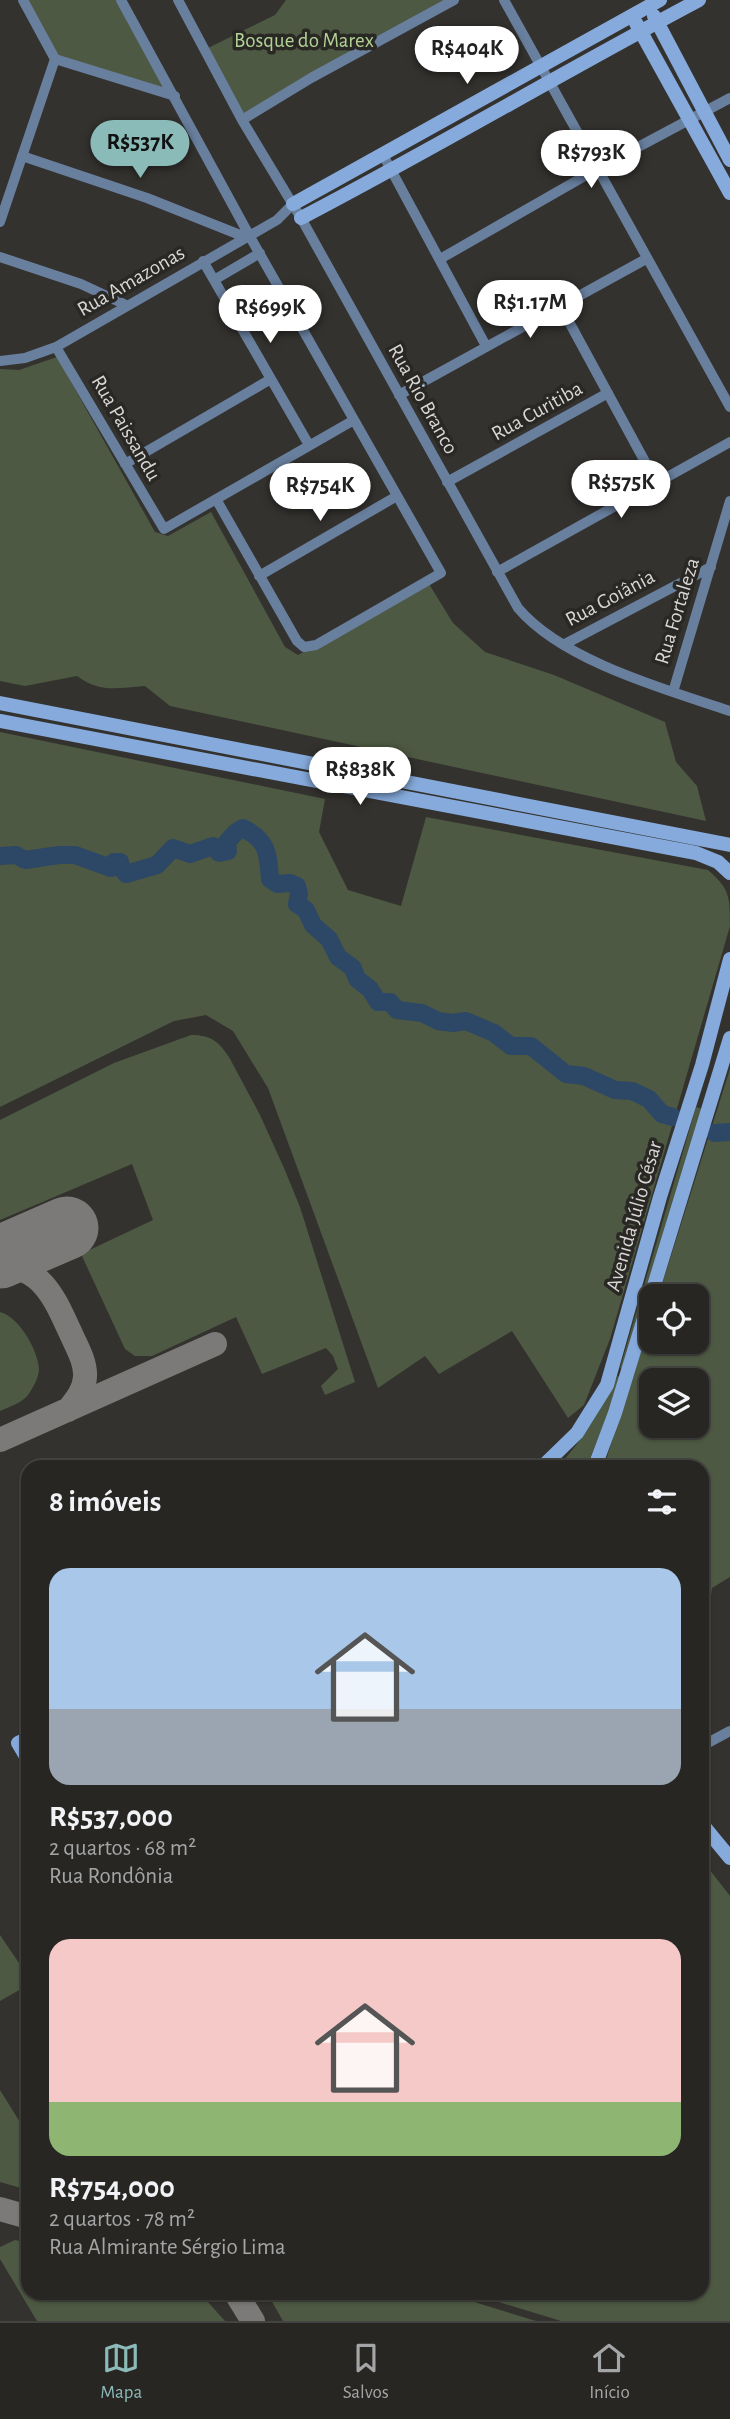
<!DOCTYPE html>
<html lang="pt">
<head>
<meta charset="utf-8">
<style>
	:root { --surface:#272623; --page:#2f2e2b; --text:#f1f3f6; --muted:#a4a5a6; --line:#434341; --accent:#8bbbb9 }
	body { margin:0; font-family:"Alegreya Sans",sans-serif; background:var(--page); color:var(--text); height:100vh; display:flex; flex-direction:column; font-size:26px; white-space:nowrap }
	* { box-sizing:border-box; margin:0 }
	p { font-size:23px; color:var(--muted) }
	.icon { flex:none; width:38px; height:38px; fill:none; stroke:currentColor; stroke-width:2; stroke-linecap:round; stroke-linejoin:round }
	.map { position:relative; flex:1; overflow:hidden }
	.details { position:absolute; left:21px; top:1460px; width:688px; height:840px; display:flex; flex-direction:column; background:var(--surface); border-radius:21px; box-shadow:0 2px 5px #0004,0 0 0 2px var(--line) }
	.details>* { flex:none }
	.controls { position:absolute; left:639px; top:1284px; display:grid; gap:14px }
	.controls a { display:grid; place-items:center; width:70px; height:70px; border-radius:14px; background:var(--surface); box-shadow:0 2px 5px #0004,0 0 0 2px var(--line); font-size:35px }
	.price { position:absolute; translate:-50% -60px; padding:0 16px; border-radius:24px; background:#fff; color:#222; font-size:23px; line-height:46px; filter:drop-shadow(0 2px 4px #0008) }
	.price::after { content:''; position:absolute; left:50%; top:42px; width:21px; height:16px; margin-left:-10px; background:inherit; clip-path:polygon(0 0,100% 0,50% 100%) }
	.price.selected { background:var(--accent); color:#111 }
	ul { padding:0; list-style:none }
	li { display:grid; align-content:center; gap:14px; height:371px; padding:0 28px }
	li span { display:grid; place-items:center; height:217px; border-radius:21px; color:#555 }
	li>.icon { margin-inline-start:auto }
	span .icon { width:126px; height:126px; fill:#fffc; stroke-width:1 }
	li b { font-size:30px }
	h2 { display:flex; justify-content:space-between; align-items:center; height:84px; padding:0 28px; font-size:30px }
	.dock { display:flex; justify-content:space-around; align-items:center; height:98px; border-top:2px solid var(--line); background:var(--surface); font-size:19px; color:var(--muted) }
	.dock a { display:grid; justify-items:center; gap:4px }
	.dock .selected { color:var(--accent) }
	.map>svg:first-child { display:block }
	.green { fill:#4d5942; fill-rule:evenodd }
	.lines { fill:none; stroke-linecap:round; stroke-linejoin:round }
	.river { stroke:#2d4866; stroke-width:18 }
	.taxiway { stroke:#7c7a78; stroke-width:24 }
	.runway { stroke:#7c7a78; stroke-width:63 }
	.street { stroke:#687f9e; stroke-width:10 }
	.secondary { stroke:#85aadb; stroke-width:14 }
	.labels { text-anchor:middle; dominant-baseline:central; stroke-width:7; stroke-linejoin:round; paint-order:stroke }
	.park-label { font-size:21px; fill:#b1d294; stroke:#2a2825 }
	.street-label { font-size:21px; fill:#d8d7d5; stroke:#2a2825 }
</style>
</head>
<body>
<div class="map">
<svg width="730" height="2321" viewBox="0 0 730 2321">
	<rect width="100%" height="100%" fill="#34322f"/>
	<!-- green -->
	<path class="green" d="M19,0H119L171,95L53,63Z
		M286,0H454L244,116L206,49L275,15Z
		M57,357L155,532L168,536L211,512L285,647L298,655L429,584L453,623L485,652L554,675L665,722L676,762L697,786L706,821L170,706L145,686C117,688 100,693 77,676L25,686L0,681V369L19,370Z
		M0,732L325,799L319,832L348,890L401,906L426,817L708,870C730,889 730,897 730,926L610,1339L584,1405L568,1418L512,1331L439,1374L425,1356L378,1388L268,1088L233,1031L206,1015L174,1021L0,1107Z
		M191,1035C211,1035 218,1041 229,1057L260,1115L284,1168L300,1207L355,1382L325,1395L321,1386L338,1369L333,1356L326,1348L262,1374L236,1317L152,1356H135L125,1349L81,1254L153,1220L132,1164L0,1220V1120L114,1063Z
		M730,1069V1577L712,1588L702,1665V1466H604L651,1319V1342H696V1297H658ZM651,1381H696V1426H651Z
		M696,1107L703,1109L624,1370L620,1368Z
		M0,1312C19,1317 38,1350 39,1369C39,1377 33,1388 28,1395C22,1403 9,1407 0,1411Z
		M618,1376L622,1377L587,1466H558C583,1441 601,1408 618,1376Z
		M702,1860L730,1896V2321H561L469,2293L702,2292Z
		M0,1935L21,1966L28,1964V1985L0,2001Z
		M0,2090L28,2135V2190L0,2182Z
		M15,2240L28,2243V2292L192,2293L207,2301L225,2321H37L0,2259V2247Z
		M267,2293H445L536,2321H283Z"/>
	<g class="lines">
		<!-- river -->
		<path class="river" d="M0,856L16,855L25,860L59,855H75L111,868L114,862H120L122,869L126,874L157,865L173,848L190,854L213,846L219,853L228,851L227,842L235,833L243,828C268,841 268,853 270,879L277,884L290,883L297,886L299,894L297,904L306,910L313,925L329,939L338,957L353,968L357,979L370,989L378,1002H390L397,1010L422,1013L438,1021L453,1023L466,1021L494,1033L511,1046H531L566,1074L584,1076L615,1090L632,1091L649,1099L662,1114L673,1117
			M715,1133L730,1132"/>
		<!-- taxiway -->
		<path class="taxiway" d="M0,1264C45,1269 55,1300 72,1336C78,1349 86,1363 85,1377C84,1391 76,1400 68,1410
			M0,1440L215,1344
			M0,2209L28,2217
			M235,2292L253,2321"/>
		<!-- runway -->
		<path class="runway" d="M0,1257L67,1228"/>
		<!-- street -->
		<path class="street" d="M23,0L55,59
			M121,0L249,235L441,573L316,645L304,647L297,641L216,499
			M178,0L242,120L301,218L518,608C563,661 664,689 730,711
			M504,0L730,407
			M55,59L175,96
			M242,120L311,78L454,0
			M382,153L486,346
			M22,156L147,198L245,237
			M0,222L55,59
			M0,257L81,284L126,305
			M440,259L597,169L730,98
			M203,261L309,445
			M214,280L260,253
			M561,307L656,482
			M56,347L164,529L354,420
			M0,361L25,358L56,347L277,220L293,204
			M399,395L646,259
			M125,464L271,379
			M447,482L608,393
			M497,572L730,442
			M259,576L397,496
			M565,644L711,567
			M673,692L730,501
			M702,1746L730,1731"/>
		<!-- secondary -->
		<path class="secondary" d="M654,16L730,160
			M636,23L730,193
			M293,204L660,0
			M301,218C435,148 565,71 699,0
			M0,703L730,845
			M0,721L696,853L718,862L730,873
			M543,1466L577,1433L607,1385L660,1197L702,1065L730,959
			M595,1466L615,1413L730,1038
			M28,1738L18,1743L28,1760
			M702,1824L730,1858"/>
	</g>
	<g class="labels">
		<!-- park labels -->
		<g class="park-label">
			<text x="304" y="40">Bosque do Marex</text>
		</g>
		<!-- street labels -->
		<g class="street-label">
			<text transform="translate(131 281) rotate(-30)">Rua Amazonas</text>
			<text transform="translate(423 399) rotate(61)">Rua Rio Branco</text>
			<text transform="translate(537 411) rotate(-29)">Rua Curitiba</text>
			<text transform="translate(126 428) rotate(60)">Rua Paissandu</text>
			<text transform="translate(610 598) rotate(-28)">Rua Goiânia</text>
			<text transform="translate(677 611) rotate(-73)">Rua Fortaleza</text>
			<text transform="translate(634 1216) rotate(-74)">Avenida Júlio César</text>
		</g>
	</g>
</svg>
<div class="controls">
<a><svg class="icon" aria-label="locate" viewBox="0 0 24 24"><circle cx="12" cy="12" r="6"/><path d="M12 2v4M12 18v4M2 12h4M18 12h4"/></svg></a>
<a><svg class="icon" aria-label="layers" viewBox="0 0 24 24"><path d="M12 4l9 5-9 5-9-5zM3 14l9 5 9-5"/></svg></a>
</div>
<b class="price" style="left:467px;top:86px">R$404K</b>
<b class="price selected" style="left:140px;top:180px">R$537K</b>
<b class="price" style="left:591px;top:190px">R$793K</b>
<b class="price" style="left:530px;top:340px">R$1.17M</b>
<b class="price" style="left:270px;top:345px">R$699K</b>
<b class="price" style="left:621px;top:520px">R$575K</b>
<b class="price" style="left:320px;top:523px">R$754K</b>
<b class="price" style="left:360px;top:807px">R$838K</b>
<section class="details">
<h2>8 imóveis<svg class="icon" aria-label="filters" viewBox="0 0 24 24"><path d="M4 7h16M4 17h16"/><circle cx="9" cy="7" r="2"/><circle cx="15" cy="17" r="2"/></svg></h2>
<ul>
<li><span style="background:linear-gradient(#a9c7e8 65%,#9aa5b1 0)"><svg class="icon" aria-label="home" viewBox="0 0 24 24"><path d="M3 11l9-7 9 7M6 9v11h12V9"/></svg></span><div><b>R$537,000</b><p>2 quartos · 68 m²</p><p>Rua Rondônia</p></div></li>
<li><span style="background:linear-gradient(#f6c9c9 75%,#8fb573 0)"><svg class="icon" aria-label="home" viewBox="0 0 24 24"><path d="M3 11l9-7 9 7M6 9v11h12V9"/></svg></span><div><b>R$754,000</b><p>2 quartos · 78 m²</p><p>Rua Almirante Sérgio Lima</p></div></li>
</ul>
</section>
</div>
<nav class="dock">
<a class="selected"><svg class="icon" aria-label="map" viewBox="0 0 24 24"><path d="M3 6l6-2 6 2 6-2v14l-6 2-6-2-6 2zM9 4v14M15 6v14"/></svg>Mapa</a>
<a><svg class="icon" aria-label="saved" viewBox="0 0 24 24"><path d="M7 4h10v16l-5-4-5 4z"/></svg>Salvos</a>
<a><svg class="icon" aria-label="home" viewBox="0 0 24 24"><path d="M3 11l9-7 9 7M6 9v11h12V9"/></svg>Início</a>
</nav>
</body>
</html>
